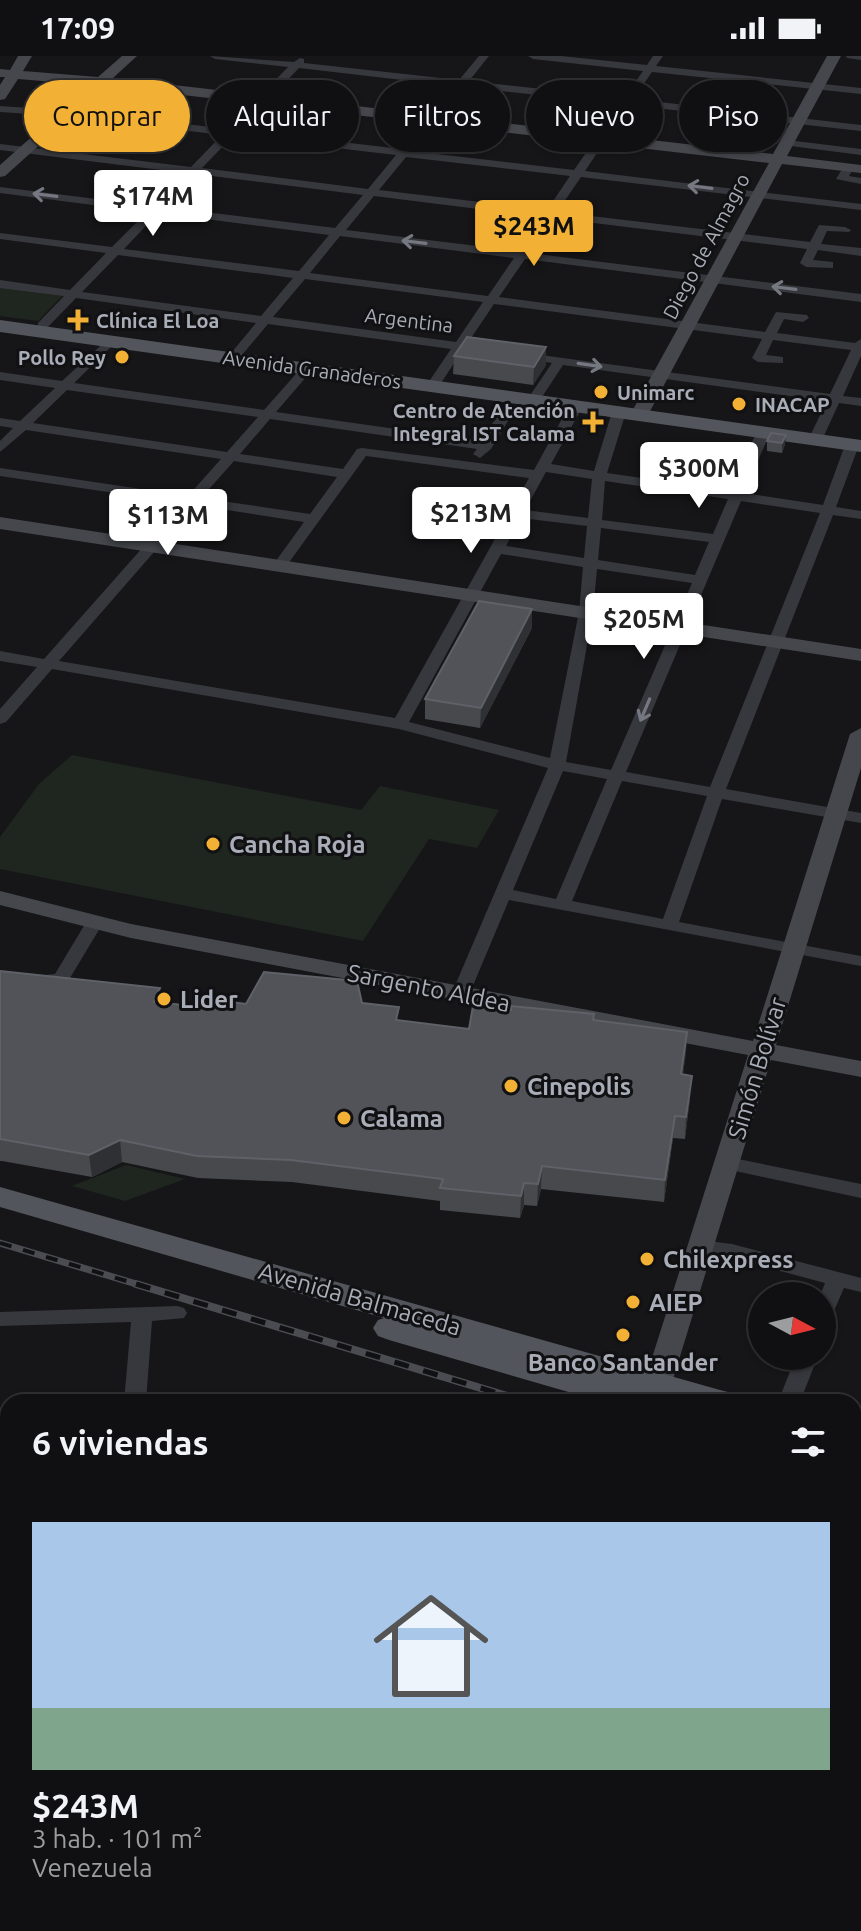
<!DOCTYPE html>
<html lang="es">
<head>
<meta charset="utf-8">
<style>
	:root { --surface:#101012; --page:#1e1e20; --text:#f1f3f6; --muted:#9c9d9f; --line:#303032; --accent:#f2b134 }
	body { margin:0; font-family:Ubuntu,sans-serif; background:var(--page); color:var(--text); height:100vh; display:flex; flex-direction:column; font-size:30px; white-space:nowrap }
	* { box-sizing:border-box; margin:0 }
	p { font-size:26px; color:var(--muted) }
	.icon { flex:none; width:44px; height:44px; fill:none; stroke:currentColor; stroke-width:2; stroke-linecap:round; stroke-linejoin:round }
	.map { position:relative; flex:1; overflow:hidden }
	.side { position:absolute; left:0px; top:1338px; width:862px; height:538px; display:flex; flex-direction:column; background:var(--surface); border-radius:24px 24px 0 0; box-shadow:0 2px 6px #0004,0 0 0 2px var(--line) }
	.side>* { flex:none }
	.guide { position:absolute; left:24px; top:24px; width:814px; height:72px; display:flex; gap:16px }
	.needle { width:52px; rotate:97deg }
	.tools { position:absolute; left:748px; top:1226px; display:grid; gap:16px }
	.tools a { display:grid; place-items:center; width:88px; height:88px; border-radius:50%; background:var(--surface); box-shadow:0 2px 6px #0004,0 0 0 2px var(--line); font-size:40px }
	.price { position:absolute; translate:-50% -68px; padding:0 18px; border-radius:8px; background:#fff; color:#222; font-size:26px; line-height:52px; filter:drop-shadow(0 2px 4px #0008) }
	.price::after { content:''; position:absolute; left:50%; top:48px; width:24px; height:18px; margin-left:-12px; background:inherit; clip-path:polygon(0 0,100% 0,50% 100%) }
	.price.active { background:var(--accent); color:#111 }
	ul { padding:0; list-style:none }
	li { display:grid; align-content:center; gap:16px; height:424px; padding:0 32px }
	li+li { border-top:2px solid var(--line) }
	li span { display:grid; place-items:center; height:248px; border-radius:0px; color:#555 }
	li>.icon { margin-inline-start:auto }
	span .icon { width:144px; height:144px; fill:#fffc; stroke-width:1 }
	li b { font-size:34px }
	h2 { display:flex; justify-content:space-between; align-items:center; height:96px; padding:0 32px; font-size:34px }
	.tag { padding:0 28px; border-radius:36px; background:var(--surface); box-shadow:0 2px 6px #0004,0 0 0 2px var(--line); font-size:28px; line-height:72px }
	.tag.active { background:var(--accent); color:#111 }
	.status { display:flex; justify-content:space-between; align-items:center; height:56px; padding:0 40px; background:var(--surface); direction:ltr }
	.status svg { height:22px; fill:currentColor }
	.map>svg:first-child { display:block }
	.green { fill:#1e261f }
	.lines { fill:none; stroke-linecap:round; stroke-linejoin:round }
	.street { fill:#37383d; fill-rule:evenodd }
	.secondary { fill:#45474d; fill-rule:evenodd }
	.primary { fill:#53555c; fill-rule:evenodd }
	.rail-far1-casing { stroke:#4a4c52; stroke-width:7 }
	.rail-casing { stroke:#4a4c52; stroke-width:8 }
	.rail-far1 { stroke:#111113; stroke-width:4; stroke-dasharray:12; stroke-linecap:butt }
	.rail { stroke:#111113; stroke-width:5; stroke-dasharray:15; stroke-linecap:butt }
	.wall { fill:#47494d }
	.shaded-wall { fill:#2f3033 }
	.building { fill:#525359; stroke:#5f6168; stroke-width:2 }
	.oneway { stroke:#757881 }
	.poi-dot { fill:#f2b134; stroke:#111113; stroke-width:3 }
	.labels { text-anchor:middle; dominant-baseline:central; stroke-width:6; stroke-linejoin:round; paint-order:stroke }
	.far-street-label { font-size:20px; fill:#a8adb8; stroke:#111113 }
	.far-poi-label { font-size:20px; font-weight:bold; fill:#a8adb8; stroke:#111113; text-anchor:start }
	.poi-label { font-size:24px; font-weight:bold; fill:#a8adb8; stroke:#111113; text-anchor:start }
	.street-label { font-size:24px; fill:#a8adb8; stroke:#111113 }
</style>
</head>
<body>
<div class="status"><b>17:09</b><svg viewBox="0 0 49 12"><path d="M0 12V9h3v3zM5 12V6h3v6zM10 12V3h3v9zM15 12V0h3v12zM26 1h20v11H26zM47 4h2v5h-2z"/></svg></div>
<div class="map">
<svg width="861" height="1875" viewBox="0 0 861 1875">
	<rect width="100%" height="100%" fill="#161618"/>
	<!-- green -->
	<path class="green" d="M0,230L64,238L38,265L0,260Z
		M72,699L361,754L380,730L499,754L477,792L429,783L363,885L0,813V781L39,728Z
		M126,1109L185,1123L125,1145L72,1130Z
		M0,1662H8V1838H0Z"/>
	<g class="lines">
		<!-- street -->
		<path class="street" d="M210,0L294,6L300,2L304,3V7L459,24L479,0H489L469,25L624,42L643,15L533,3L528,0H561L647,9L653,0H663L656,10L861,32V38L652,16L633,43L861,69V75L629,49L585,115L861,148V154L581,121L557,156L810,186L819,169L845,171L851,174L849,176L827,175L821,188L861,192V200L818,194L813,204L833,206V212L806,211L800,207L807,193L553,162L529,197L861,238V246L525,203L499,241L765,276L776,256L807,259L809,262L803,266L784,263L777,277L855,287L861,283V300L843,340L861,342V350L839,347L822,384L815,388L808,384L827,345L563,309L542,341H532L531,338L552,307L518,302V296L830,338L851,294L773,284L766,299L783,301V307L758,306L752,302L762,283L494,248L467,288L489,291V297L462,295L441,327L436,328L430,324L451,293L268,268L237,305L233,306L227,302L256,267L76,242L46,273H38V267L64,240L0,232V224L70,234L106,197L0,183V177L112,191L147,156L0,137V131L153,150L185,117L0,94V88L191,111L222,79L74,61L0,56V50L74,55L228,73L288,11L215,3ZM299,12L454,30L401,93L239,74ZM464,31L620,48L574,114L411,95ZM233,80L396,99L368,133L202,112ZM406,101L570,120L547,154L379,134ZM196,118L363,139L335,172L164,151ZM374,140L542,161L518,195L346,174ZM158,157L329,179L299,215L124,193ZM340,180L514,202L488,240L310,217ZM118,199L293,222L261,260L82,236ZM305,223L483,246L456,286L273,261Z
			M846,0H861V4L847,2Z
			M787,84L861,93V99L783,89L782,87Z
			M848,109L854,112L849,120L861,122V128L836,123L844,110Z
			M110,281L114,282V288L74,327L264,354L303,310L307,309L313,313L276,356L481,385L505,348L567,354L576,346L583,350L551,408L594,415L612,356L619,352L626,356L607,417L731,435L756,377L763,373L770,377L744,437L823,449L845,389L852,385L857,386L859,389L836,451L861,455V463L833,459L726,733L861,757V767L722,743L679,866L861,900V910L509,844L469,939L460,945L454,943L451,939L548,712L399,673L52,613L6,666L0,668V653L37,611L0,605V595L44,603L182,447L0,420V412L188,440L221,403L26,374L0,396V385L13,372L0,370V362L20,365L55,332L0,324V316L62,325ZM67,334L258,361L227,396L33,367ZM514,355L563,361L534,414L362,392L357,393L343,413L240,398L270,363L477,393L473,398L480,402L491,393ZM366,400L529,422L395,662L59,605L195,449L304,466L273,509L275,512H285ZM234,405L337,421L310,458L201,442ZM546,416L592,423L588,462L525,454ZM605,425L728,443L713,478L602,464ZM741,445L820,457L710,731L626,716ZM521,462L587,470L584,502L506,490ZM601,472L709,486L695,519L598,504ZM501,498L583,511L579,556L550,702L409,666ZM597,513L692,527L611,714L566,706L593,556ZM563,715L607,723L556,843L513,834ZM622,725L707,740L663,863L572,845Z
			M94,862L103,867L67,927H45L42,923L45,919L55,918L88,863Z
			M728,1101L861,1128V1142L721,1112L718,1107L721,1102Z
			M701,1184L732,1188L861,1222V1236L844,1232L829,1266L822,1268L820,1240L825,1227L732,1202L694,1196L691,1191L694,1186Z
			M177,1250L184,1252L187,1257L184,1262L152,1265L146,1346H124L131,1266L0,1270V1256Z
			M796,1300H818L800,1346H778Z
			M854,1453L861,1455V1473L854,1471Z
			M0,1459H8V1477H0Z
			M0,1593H8V1613H0Z
			M854,1688L861,1690V1710L854,1708Z
			M854,1856L861,1858V1875H845L842,1868H854Z"/>
		<!-- secondary -->
		<path class="secondary" d="M18,0H32L23,15L98,21L122,0H137L113,22L773,98L827,0H841L787,100L861,109V117L782,108L648,359L639,364L630,359L769,107L105,30L5,120L0,121V109L90,29L18,23L5,43L0,44V29L5,21H0V13L10,14Z
			M0,461L861,593V605L0,473Z
			M861,672V712L776,989L861,1005V1021L771,1004L666,1346H638L748,999L131,882L0,849V835L131,868L753,985L850,678Z
			M434,1868H470L467,1875H431Z
			M566,1868H600L598,1875H564Z"/>
		<!-- primary -->
		<path class="primary" d="M0,264L861,384V396L0,276Z
			M0,1131L720,1334L732,1337L737,1346H677L659,1341L662,1346H603L389,1284L378,1280L373,1272L378,1264L384,1262L0,1151Z
			M854,1371L861,1373V1422L854,1420Z"/>
		<!-- rail-far1 casing -->
		<g class="rail-far1-casing">
			<path id="rail-far1" d="M0,1187L143,1230"/>
		</g>
		<!-- rail casing -->
		<g class="rail-casing">
			<path id="rail" d="M136,1228L527,1346
				M854,1443L861,1446"/>
		</g>
		<!-- rail-far1 -->
		<use href="#rail-far1" class="rail-far1"/>
		<!-- rail -->
		<use href="#rail" class="rail"/>
	</g>
	<!-- wall -->
	<path class="wall" d="M546,291V309L533,329L453,318L454,300Z
		M771,377L785,388L782,397L767,395V385Z
		M532,572L480,672L425,663V643Z
		M0,915L160,932L161,946L221,953L246,948L362,947L399,964L469,973L594,964L687,976L683,1019L690,1042L685,1083L673,1082L664,1146L541,1133L537,1150L524,1149L520,1162L440,1154V1145L292,1126L198,1122L122,1106L92,1121L2,1105H0Z"/>
	<!-- shaded-wall -->
	<path class="shaded-wall" d="M546,291V309L533,329L534,311Z
		M786,379L785,388L782,397V387Z
		M532,553V572L480,672L481,652Z
		M160,932L162,954L154,946Z
		M687,976L686,998L680,1040L681,1018Z
		M692,1020L690,1042L685,1083L686,1061Z
		M675,1060L673,1082L664,1146L665,1124Z
		M120,1084L122,1106L92,1121L89,1099Z
		M542,1110L541,1133L537,1150L538,1128Z
		M524,1127V1149L520,1162L521,1140Z"/>
	<!-- building -->
	<path class="building" d="M467,281L546,291L534,311L454,300Z
		M771,377L786,379L782,387L767,385Z
		M479,545L532,553L481,652L425,643Z
		M0,915L160,932L154,946L221,953L224,945L246,948L264,916L357,925L362,947L399,951L396,964L469,973L473,950L511,954V950L594,958L593,964L687,976L681,1018L692,1020L686,1061L675,1060L665,1124L542,1110L538,1128L524,1127L521,1140L440,1132L443,1123L291,1104L197,1100L120,1084L89,1099L0,1083Z"/>
	<!-- one-way arrows -->
	<defs><path id="oneway-shaft" d="M-6 0H5M1.5-3L5.5 0L1.5 3" fill="none" stroke-width="1.6" stroke-linecap="round" stroke-linejoin="round" transform="scale(2)"/></defs>
	<g class="oneway">
		<use href="#oneway-shaft" transform="translate(700 131) rotate(-173)"/>
		<use href="#oneway-shaft" transform="translate(45 139) rotate(-173)"/>
		<use href="#oneway-shaft" transform="translate(414 186) rotate(-173)"/>
		<use href="#oneway-shaft" transform="translate(784 232) rotate(-173)"/>
		<use href="#oneway-shaft" transform="translate(590 309) rotate(8)"/>
		<use href="#oneway-shaft" transform="translate(645 654) rotate(113)"/>
	</g>
	<!-- markers -->
	<g class="poi-dot">
		<path d="M74 252h8v8h8v8h-8v8h-8v-8h-8v-8h8z"/>
		<circle cx="122" cy="301" r="8"/>
		<circle cx="601" cy="336" r="8"/>
		<circle cx="739" cy="348" r="8"/>
		<path d="M589 354h8v8h8v8h-8v8h-8v-8h-8v-8h8z"/>
		<circle cx="213" cy="788" r="8"/>
		<circle cx="164" cy="943" r="8"/>
		<circle cx="511" cy="1030" r="8"/>
		<circle cx="344" cy="1062" r="8"/>
		<circle cx="647" cy="1203" r="8"/>
		<circle cx="633" cy="1246" r="8"/>
		<circle cx="623" cy="1279" r="8"/>
	</g>
	<g class="labels">
		<!-- far-street labels -->
		<g class="far-street-label">
			<text transform="translate(706 190) rotate(-62)">Diego de Almagro</text>
			<text transform="translate(409 264) rotate(7)">Argentina</text>
			<text transform="translate(312 313) rotate(8)">Avenida Granaderos</text>
		</g>
		<!-- far-poi labels -->
		<g class="far-poi-label">
			<text x="96" y="264">Clínica El Loa</text>
			<text x="106" y="301" text-anchor="end">Pollo Rey</text>
			<text x="617" y="336">Unimarc</text>
			<text x="755" y="348">INACAP</text>
			<text x="575" y="354" text-anchor="end">Centro de Atención<tspan x="575" dy="23">Integral IST Calama</tspan></text>
		</g>
		<!-- poi labels -->
		<g class="poi-label">
			<text x="229" y="788">Cancha Roja</text>
			<text x="180" y="943">Lider</text>
			<text x="527" y="1030">Cinepolis</text>
			<text x="360" y="1062">Calama</text>
			<text x="663" y="1203">Chilexpress</text>
			<text x="649" y="1246">AIEP</text>
			<text x="623" y="1306" text-anchor="middle">Banco Santander</text>
		</g>
		<!-- street labels -->
		<g class="street-label">
			<text transform="translate(429 932) rotate(11)">Sargento Aldea</text>
			<text transform="translate(757 1012) rotate(-73)">Simón Bolívar</text>
			<text transform="translate(360 1243) rotate(16)">Avenida Balmaceda</text>
		</g>
	</g>
</svg>
<div class="tools">
<a><svg class="needle" viewBox="-14 -14 28 28"><path d="M0-13l5 13h-10z" fill="#e53935"/><path d="M0 13l5-13h-10z" fill="#9c9d9f"/></svg></a>
</div>
<b class="price" style="left:153px;top:182px">$174M</b>
<b class="price active" style="left:534px;top:212px">$243M</b>
<b class="price" style="left:699px;top:454px">$300M</b>
<b class="price" style="left:471px;top:499px">$213M</b>
<b class="price" style="left:168px;top:501px">$113M</b>
<b class="price" style="left:644px;top:605px">$205M</b>
<div class="guide">
<a class="tag active">Comprar</a>
<a class="tag">Alquilar</a>
<a class="tag">Filtros</a>
<a class="tag">Nuevo</a>
<a class="tag">Piso</a>
</div>
<section class="side">
<h2>6 viviendas<svg class="icon" aria-label="filters" viewBox="0 0 24 24"><path d="M4 7h16M4 17h16"/><circle cx="9" cy="7" r="2"/><circle cx="15" cy="17" r="2"/></svg></h2>
<ul>
<li><span style="background:linear-gradient(#a9c7e8 75%,#7fa58c 0)"><svg class="icon" aria-label="home" viewBox="0 0 24 24"><path d="M3 11l9-7 9 7M6 9v11h12V9"/></svg></span><div><b>$243M</b><p>3 hab. · 101 m²</p><p>Venezuela</p></div></li>
</ul>
</section>
</div>
</body>
</html>
